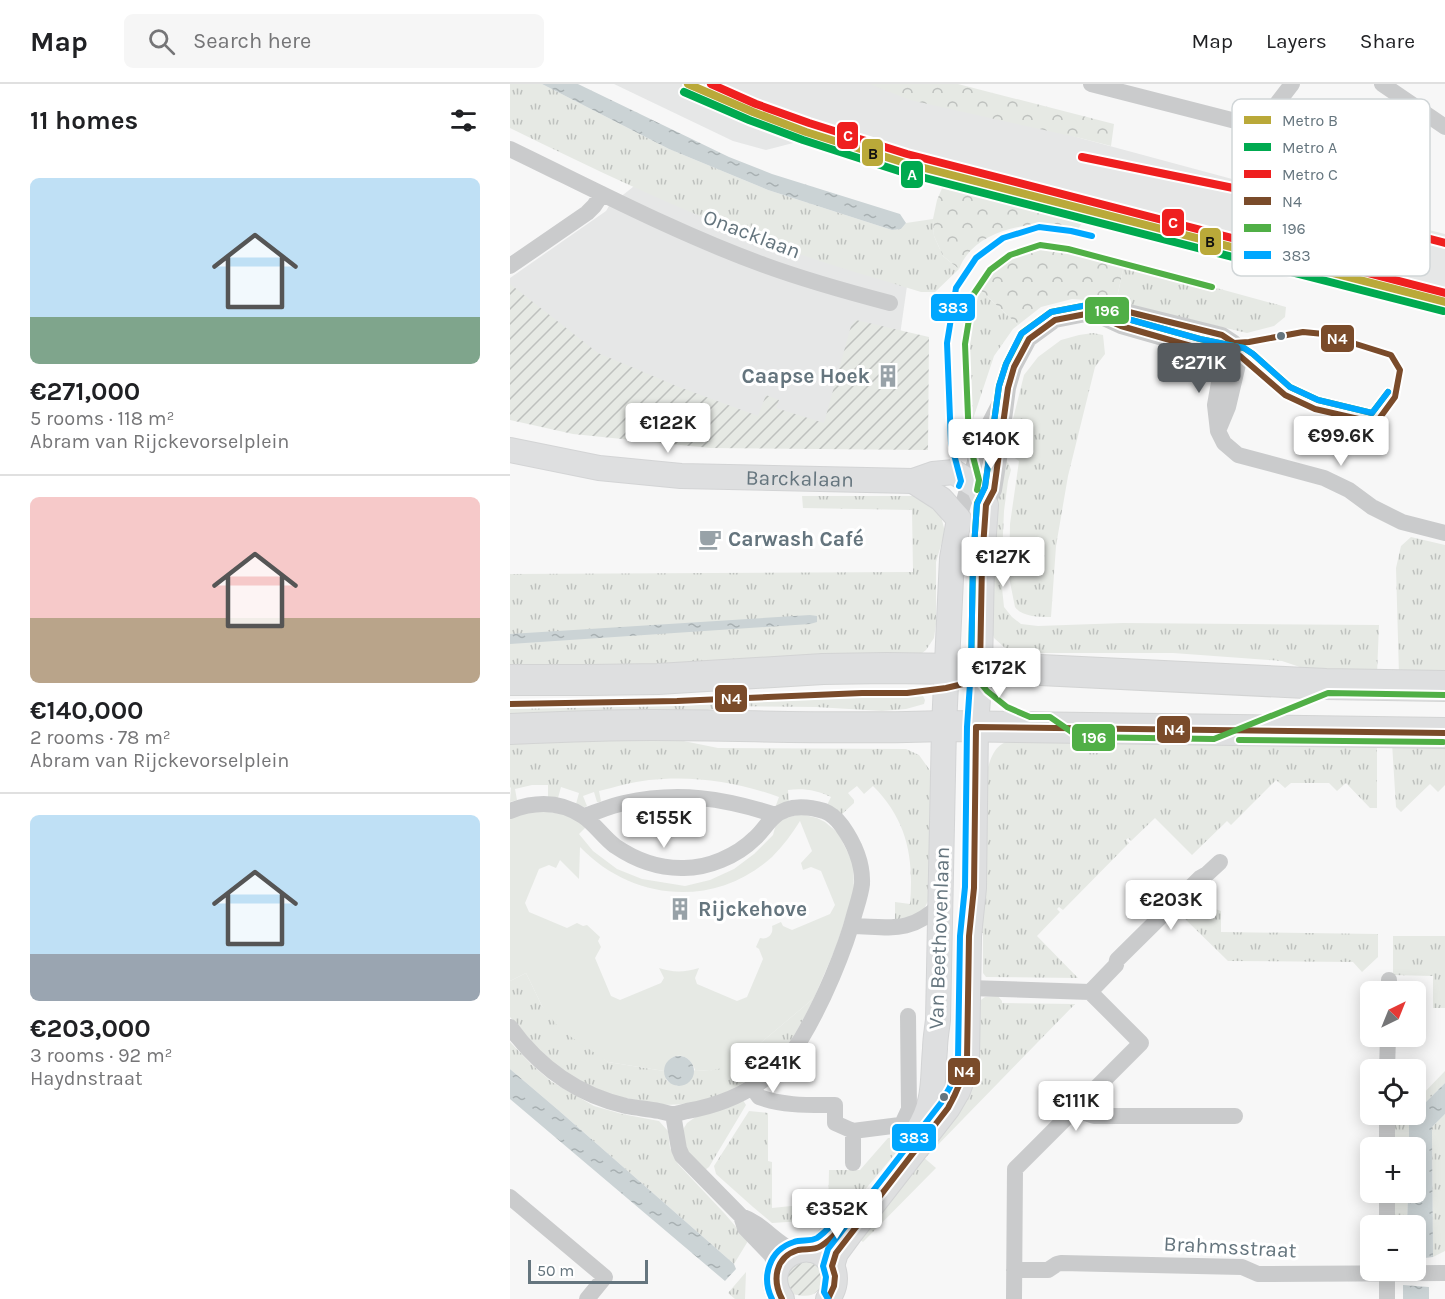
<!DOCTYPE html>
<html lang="en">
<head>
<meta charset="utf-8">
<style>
	:root { --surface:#fff; --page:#f6f6f6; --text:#202124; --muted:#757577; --line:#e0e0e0; --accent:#565b5f }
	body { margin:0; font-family:Karla,sans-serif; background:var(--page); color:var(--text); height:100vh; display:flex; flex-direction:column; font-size:22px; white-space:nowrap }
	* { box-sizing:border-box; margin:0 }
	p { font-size:20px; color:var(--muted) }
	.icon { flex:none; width:33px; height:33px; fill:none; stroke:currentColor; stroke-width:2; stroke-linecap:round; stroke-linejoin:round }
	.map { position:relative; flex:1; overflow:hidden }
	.drawer { display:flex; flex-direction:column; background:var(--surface); width:510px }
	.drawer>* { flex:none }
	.needle { width:39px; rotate:43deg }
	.buttons { position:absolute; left:850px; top:897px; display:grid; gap:12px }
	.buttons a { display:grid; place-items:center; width:66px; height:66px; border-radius:9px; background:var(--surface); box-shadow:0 3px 15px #0003; font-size:30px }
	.scale { position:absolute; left:18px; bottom:15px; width:120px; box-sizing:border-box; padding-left:6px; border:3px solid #65757e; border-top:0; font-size:16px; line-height:21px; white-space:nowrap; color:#65757e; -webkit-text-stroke:4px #fff; paint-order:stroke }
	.price { position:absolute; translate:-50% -51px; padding:0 14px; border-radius:6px; background:#fff; color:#222; font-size:20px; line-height:39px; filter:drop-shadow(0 2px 3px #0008) }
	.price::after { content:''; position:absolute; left:50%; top:36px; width:18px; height:14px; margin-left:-9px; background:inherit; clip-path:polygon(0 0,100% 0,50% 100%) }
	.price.active { background:var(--accent); color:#fff }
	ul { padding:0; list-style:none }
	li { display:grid; align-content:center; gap:12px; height:318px; padding:0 30px }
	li+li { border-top:2px solid var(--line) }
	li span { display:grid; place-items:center; height:186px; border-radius:9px; color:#555 }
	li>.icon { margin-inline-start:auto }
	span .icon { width:108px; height:108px; fill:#fffc; stroke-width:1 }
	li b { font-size:26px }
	h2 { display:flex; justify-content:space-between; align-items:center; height:72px; padding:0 30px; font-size:26px }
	header { display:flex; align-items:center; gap:36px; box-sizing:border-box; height:84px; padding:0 30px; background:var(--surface); border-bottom:2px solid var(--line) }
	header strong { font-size:28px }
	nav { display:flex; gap:33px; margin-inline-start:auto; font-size:21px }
	.search { width:420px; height:54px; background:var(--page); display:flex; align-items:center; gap:15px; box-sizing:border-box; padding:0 21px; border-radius:9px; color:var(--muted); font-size:22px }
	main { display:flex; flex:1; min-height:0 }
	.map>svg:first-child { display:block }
	.built { fill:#e6e7e7 }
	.grass { fill:url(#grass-tufts) }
	.forest { fill:url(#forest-crowns) }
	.park { fill:#e6e9e4; fill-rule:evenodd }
	.garden { fill:url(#garden-furrows) }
	.water { fill:url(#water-ripples) }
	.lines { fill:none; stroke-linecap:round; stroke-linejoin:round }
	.secondary-casing { stroke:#d3d4d5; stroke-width:26 }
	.highway-casing { stroke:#d3d4d4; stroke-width:32 }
	.street { stroke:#cacbcc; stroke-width:16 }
	.secondary { stroke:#dedfe0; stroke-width:24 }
	.highway { stroke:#dedfe0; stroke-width:30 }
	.bus-1-casing { stroke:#fff; stroke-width:10 }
	.bus-2-casing { stroke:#fff; stroke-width:10 }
	.bus-3-casing { stroke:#fff; stroke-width:10 }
	.bus-1 { stroke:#7a4b2a; stroke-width:6 }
	.bus-2 { stroke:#50af46; stroke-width:6 }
	.bus-3 { stroke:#00a7ff; stroke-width:6 }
	.metro-1-casing { stroke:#fff; stroke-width:12 }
	.metro-2-casing { stroke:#fff; stroke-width:12 }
	.metro-3-casing { stroke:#fff; stroke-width:12 }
	.metro-1 { stroke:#baa939; stroke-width:8 }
	.metro-2 { stroke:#00aa50; stroke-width:8 }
	.metro-3 { stroke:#ef1f1f; stroke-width:8 }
	.bus-dot { fill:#65757e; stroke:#fff; stroke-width:2 }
	.labels { text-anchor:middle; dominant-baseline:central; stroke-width:6; stroke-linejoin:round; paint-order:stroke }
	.street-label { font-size:21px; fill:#65757e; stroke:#fff }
	.poi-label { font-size:21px; font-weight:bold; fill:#65757e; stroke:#fff; text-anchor:start }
	.key { fill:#fff; stroke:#d1d6d8; stroke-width:1.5 }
	.key-label { font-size:16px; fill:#65757e }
	.line-badge { stroke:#fff; stroke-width:2 }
	.badge-label { font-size:16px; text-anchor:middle; font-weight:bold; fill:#fff }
	.pale-badge-label { font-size:16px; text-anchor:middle; font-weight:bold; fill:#111 }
</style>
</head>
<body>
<header>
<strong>Map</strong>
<div class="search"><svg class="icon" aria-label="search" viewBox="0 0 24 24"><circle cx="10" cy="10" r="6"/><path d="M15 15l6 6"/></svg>Search here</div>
<nav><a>Map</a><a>Layers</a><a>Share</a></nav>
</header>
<main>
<section class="drawer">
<h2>11 homes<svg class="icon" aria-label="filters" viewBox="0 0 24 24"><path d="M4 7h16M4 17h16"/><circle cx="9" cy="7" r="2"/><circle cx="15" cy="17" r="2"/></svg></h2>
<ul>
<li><span style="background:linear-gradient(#bfe0f5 75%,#7fa58c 0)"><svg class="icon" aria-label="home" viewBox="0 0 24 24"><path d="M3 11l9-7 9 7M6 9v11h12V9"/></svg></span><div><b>€271,000</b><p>5 rooms · 118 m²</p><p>Abram van Rijckevorselplein</p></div></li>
<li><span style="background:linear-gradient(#f6c9c9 65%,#b9a48a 0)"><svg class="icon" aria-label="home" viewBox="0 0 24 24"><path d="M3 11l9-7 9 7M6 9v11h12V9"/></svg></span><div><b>€140,000</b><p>2 rooms · 78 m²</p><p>Abram van Rijckevorselplein</p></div></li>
<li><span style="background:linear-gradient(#bfe0f5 75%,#9aa5b1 0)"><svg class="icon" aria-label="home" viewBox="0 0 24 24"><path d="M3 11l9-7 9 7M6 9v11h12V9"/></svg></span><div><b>€203,000</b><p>3 rooms · 92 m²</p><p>Haydnstraat</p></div></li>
</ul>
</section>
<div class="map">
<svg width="935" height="1215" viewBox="0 0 935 1215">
	<defs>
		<pattern id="grass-tufts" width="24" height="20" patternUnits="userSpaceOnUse" patternTransform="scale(1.5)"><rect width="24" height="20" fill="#e6e9e4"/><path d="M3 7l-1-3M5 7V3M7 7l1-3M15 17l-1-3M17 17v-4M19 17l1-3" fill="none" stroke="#bec1be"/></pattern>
		<pattern id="forest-crowns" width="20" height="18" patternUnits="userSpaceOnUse" patternTransform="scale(1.5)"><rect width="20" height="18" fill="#e6e9e4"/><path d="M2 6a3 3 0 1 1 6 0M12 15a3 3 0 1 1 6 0" fill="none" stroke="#bec1be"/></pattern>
		<pattern id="garden-furrows" width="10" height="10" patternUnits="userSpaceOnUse" patternTransform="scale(1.5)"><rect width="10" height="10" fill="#e6e9e4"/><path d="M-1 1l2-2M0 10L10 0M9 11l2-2" fill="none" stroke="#bec1be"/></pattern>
		<pattern id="water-ripples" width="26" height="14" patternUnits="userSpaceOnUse" patternTransform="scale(1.5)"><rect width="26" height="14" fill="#cbd3d5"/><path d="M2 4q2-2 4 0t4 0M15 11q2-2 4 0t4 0" fill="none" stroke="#a8b0b2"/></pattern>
	</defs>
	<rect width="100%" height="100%" fill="#f7f7f7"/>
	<!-- built -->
	<path class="built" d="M104,0H392L570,54L811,119L935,150V227L433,102L393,91L287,58L256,66L223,57Z
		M128,99L397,202L383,300L333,349L167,320L0,214V194L96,127L99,122Z"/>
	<!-- grass -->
	<path class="grass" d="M0,0H32L159,65L258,106L382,146L391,145L396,139L423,135L424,152L433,172L449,185L425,208H411C370,195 329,184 289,170C189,136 94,90 0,44Z
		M614,181L681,197L776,223L775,233L764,242L737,249L606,218Z
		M467,203L508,241L503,245L484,272L454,362L456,243L459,222Z
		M583,249L593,251L595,270L585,283L558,392L546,462L541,533C529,533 512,533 505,523L499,493L500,440L509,377L502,372L494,371L514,291L528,273L551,256L569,251Z
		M496,377L499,380L501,386L498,397L494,427L491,494L494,523L502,533L511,540L528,542L613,539L869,541L867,590L805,588L772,577L663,569H506L494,563L484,554L477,531L485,424Z
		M292,412H405L419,418L431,432L435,448L426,478V540L424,554L416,566L402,577L0,588V490L403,488L402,426L293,424Z
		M901,453L935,461V591H889L886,484L891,462Z
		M413,612L415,616L414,620L396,625L372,627L306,623L217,622L183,629L0,633V624L169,622L287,615Z
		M134,649L208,664L396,665L409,671L424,692L423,807L413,827L385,839V818L400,820C404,773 397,736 363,702L354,710L347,702L338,709L344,716V719L330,732L316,723L321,713C307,706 293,704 278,706L279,718L265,724L269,713C228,698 183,691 139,696C122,698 105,703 89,707L91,717L90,718H87L84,708L73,712L77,722L73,724L66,720L69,709L51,703L48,714L38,713V701H22L5,705L7,716L0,718L1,704L0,703V651Z
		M510,652L867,658V724H860L836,699L827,707L819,699H781L775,704L766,696L721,741L717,737L682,771L645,734L621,757L618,754L616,756L619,759L553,826L549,823L547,825L550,828L527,852L568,894L476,893L473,889V849H468V845L476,809L478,683C485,661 490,660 510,652Z
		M882,659L935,660V701L928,708L920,700L891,728L886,723Z
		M700,804L702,805L697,822L711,827V848L868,850V873L852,888L843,878L718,877L672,832Z
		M883,852H935V924H923V892L883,891Z
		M16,889L32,922L98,978L154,987L157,997L167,1002L185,986L200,987L235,972L304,914L295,932L277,964L254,988L205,1014L178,1020L154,1021L99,1011L57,990L31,968L0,933V897Z
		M488,912L492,917V919L565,920L417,1072L412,1067L449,1023L468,918L475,913Z
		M0,958L22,981L42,998L84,1022L112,1030L149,1037L158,1047L160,1064L168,1080L215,1130L238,1157L224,1180L47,1025L0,985Z
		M935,987V999L906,1028V1017Z
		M233,1016L236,1021L199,1083L195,1086L177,1068L173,1051L174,1044L177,1039L187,1032Z
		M239,1027L258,1029V1077L262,1078V1124L291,1121H312V1132L308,1136L262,1139L243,1123L206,1090L204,1082Z
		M935,1030V1167L923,1173L922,1043Z
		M892,1031H903L899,1034V1063L885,1064V1038Z
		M399,1053L328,1138L318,1130L319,1086H350L378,1054Z
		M412,1072L426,1084L353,1158L344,1151Z
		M884,1109H898L897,1141L884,1142Z
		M236,1188L235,1215H225L218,1209Z"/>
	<!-- forest -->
	<path class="forest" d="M360,0H448L604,40L601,62L570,54L400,16Z
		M433,102L572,139L568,145C558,143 546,140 535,140C503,141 462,151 449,185L433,172L424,152L423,135L427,116Z
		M521,164H544L614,181L606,218L562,215L531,223L508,241L467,203C477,183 501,172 521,164Z"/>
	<!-- park -->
	<path class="park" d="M26,726L58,731L77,742L69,750L83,767L107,785L132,795L175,802L200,796L224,785L244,770L263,751L266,740L272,735L291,730L307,734L315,738L328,749L343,779L344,807L326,863L304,914L235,972L212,984L200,987L185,986C179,967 158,967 154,987L98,978L64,955L49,944L32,922L16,889L0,897V734ZM290,737L302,767L291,779L293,786L301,783L311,787L325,821L320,830L282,846L273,842L271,838L262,842C264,850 258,856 250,854L246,863L249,865L253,875L237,913L227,917L187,900L185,894L189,884C175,888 164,889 149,884L154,894L151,899L110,916L101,912L85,874L91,863L88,857L90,853L77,841L73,842L67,839L57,844L19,828L15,819L29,785L39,781L46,784L50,776L69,795L70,763C122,817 204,825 262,773C273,762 282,750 290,737Z"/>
	<!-- garden -->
	<path class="garden" d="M0,200L88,269L169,303L248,332L256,311L269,316L266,324L314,339L341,242L346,236L419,253L418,366L200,364L63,350L0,336Z
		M285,1177H304L315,1192C309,1210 303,1215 282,1210L275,1193Z"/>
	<!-- water -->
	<path class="water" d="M32,0H68L219,73L262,90L390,130L396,139L391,145L382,146L258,106L159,65Z
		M300,531L307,532V538L300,540L0,560V550Z
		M154 987a15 15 0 1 1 30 0a15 15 0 1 1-30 0Z
		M0,985L47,1025L224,1180L226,1185L215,1197L0,1015Z
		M935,999V1030L922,1043L923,1173L907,1175H906V1142L897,1141L898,1109L906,1108V1064L899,1063V1034L903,1031L906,1030V1028Z
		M893,1201L919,1203V1215H893Z"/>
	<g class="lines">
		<!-- secondary casing -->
		<g class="secondary-casing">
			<g id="secondary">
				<path id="s1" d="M0,366L89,384L171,392L403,397L423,390L444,388L468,403L476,421L472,478L470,585L466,643L464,804L459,852L457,976L454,990L448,1007L438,1024L340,1150L326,1169L322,1182"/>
				<path d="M403,397L431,415L449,435L442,474L434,642L428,936C427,945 425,955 425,965C422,998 426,1017 407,1048"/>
				<path d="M302,1166L315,1159L332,1140"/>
				<path d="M272,1215C245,1176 305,1144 323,1184C327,1195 324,1206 318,1215"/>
			</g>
		</g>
		<!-- highway casing -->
		<g class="highway-casing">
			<path id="highway" d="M0,596H80L148,595L313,585L377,584L530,586L816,600L935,602
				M0,645C47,643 94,641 142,641C239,641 336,646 434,642L935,649"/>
		</g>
		<!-- street -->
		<path class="street" d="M581,0L749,43L782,0
			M872,0L935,43
			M0,65C83,105 166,149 254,181C295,196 338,208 380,219
			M0,182L77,129L84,122L92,110
			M585,230L611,242L688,264L705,279L710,293L705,321L708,347L714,359L728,371L814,394L839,406L862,423L892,438L935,449
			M476,421L484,406L489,375L498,304L504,283L519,255L545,236L581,229L615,227L712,251L724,259L730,272L718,323L708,347
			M449,435L471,356L492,315
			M0,727C25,717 50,717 73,732C85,740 93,753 105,762C124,775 147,784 171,784C197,785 227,772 245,754C252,748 257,739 264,733C278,720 297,722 314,727C322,730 327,735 332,742C344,759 353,778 352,800C351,809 348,818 345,828C335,867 312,920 291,955C283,968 272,981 260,991C236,1010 207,1022 177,1027C173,1028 168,1030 163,1030C159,1030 154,1028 149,1027C138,1025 127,1024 116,1022C68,1011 29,983 0,943
			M74,732C87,728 100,722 114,719C168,707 213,714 266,731
			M342,842C381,843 400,850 430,821
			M459,904L580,908L606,881L607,876L690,794L697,790L710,778
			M879,908V896
			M877,986L878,952
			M242,1003L249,1013C273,1022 299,1021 325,1021V1039L343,1047L390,1041L393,1038L399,1025L398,932
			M569,1021L578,1030L584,1032H725
			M163,1030L169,1065L172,1072L231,1132L235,1144L261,1171L267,1184
			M877,1030V1064
			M343,1079V1047
			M877,1108V1142
			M0,1113L95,1193L77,1215
			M231,1132C252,1139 264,1158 284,1167
			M504,1186H538L547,1180L551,1179L732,1183L748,1190L935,1189
			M877,1186V1215
			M504,1215L505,1085L631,959L580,908"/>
		<!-- secondary -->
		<use href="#secondary" class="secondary"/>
		<!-- highway -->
		<use href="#highway" class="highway"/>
		<!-- bus-1 casing -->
		<g class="bus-1-casing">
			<path id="bus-1" d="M615,227L712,251L724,259L739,258L793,248L814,250L881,271L890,286L885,313L866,339L805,325L775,311L730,272L688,264L611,242L581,229Z
				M0,620L167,617L352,609H397L436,604L453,600L470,585L472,478L476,421L484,406L498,304L504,283L519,255L545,236L581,229
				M272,1215C262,1196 265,1173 288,1166C296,1164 303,1167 311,1162C326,1153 337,1135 348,1121
				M318,1215L324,1202L325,1192L322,1182L326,1169L438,1024C447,1008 453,994 457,976L459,852L464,804L466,643L935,649"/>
		</g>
		<!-- bus-2 casing -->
		<g class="bus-2-casing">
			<path id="bus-2" d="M878,308L862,329L808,316L780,303L743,270L734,264L690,255L614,234L583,220L541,228L512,249L496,280L489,302L475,403L467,419L463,478L461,587L477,607L497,623L520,633H540L566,651L571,653L704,655L818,609L935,611
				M467,406L469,396L459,357L455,260L463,211L480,186L500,171L530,161L558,165L702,203
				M729,656L933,658"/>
		</g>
		<!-- bus-3 casing -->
		<g class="bus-3-casing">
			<path id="bus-3" d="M449,402L451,397L441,359L437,259L446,204L466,174L493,154L529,143L561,147L582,152
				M262,1215C251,1193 259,1166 284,1158C291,1155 300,1158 307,1154C321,1145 331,1128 341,1116
				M318,1215L314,1208L316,1193L313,1182L318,1165L431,1019L440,1003L448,975L450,852L455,803L457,643L461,585L463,477L467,420L475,403L489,302L496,280L511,250L541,228L583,220L614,234L690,255L734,264L743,270L780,303L808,316L862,329L878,308"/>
		</g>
		<!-- bus-1 -->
		<use href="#bus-1" class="bus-1"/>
		<!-- bus-2 -->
		<use href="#bus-2" class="bus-2"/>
		<!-- bus-3 -->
		<use href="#bus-3" class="bus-3"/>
		<!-- metro-1 casing -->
		<g class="metro-1-casing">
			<path id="metro-1" d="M178,0L243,28L296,48L395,79L935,218"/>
		</g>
		<!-- metro-2 casing -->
		<g class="metro-2-casing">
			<path id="metro-2" d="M174,8L239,36L293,56L392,88L933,227"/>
		</g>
		<!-- metro-3 casing -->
		<g class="metro-3-casing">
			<path id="metro-3" d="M201,0L246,20L299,39L397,70L935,209
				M572,73L733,106L935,159"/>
		</g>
		<!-- metro-1 -->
		<use href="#metro-1" class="metro-1"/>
		<!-- metro-2 -->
		<use href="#metro-2" class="metro-2"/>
		<!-- metro-3 -->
		<use href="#metro-3" class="metro-3"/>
	</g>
	<!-- icons -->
	<defs>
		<g id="building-bare" transform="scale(1.8)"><path d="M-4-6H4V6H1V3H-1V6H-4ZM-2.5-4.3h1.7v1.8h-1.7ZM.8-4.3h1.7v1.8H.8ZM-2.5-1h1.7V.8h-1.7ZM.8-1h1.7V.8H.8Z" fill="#98a2a8" stroke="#fff" stroke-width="2.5" paint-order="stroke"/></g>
		<g id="cafe-bare" transform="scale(1.8)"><path d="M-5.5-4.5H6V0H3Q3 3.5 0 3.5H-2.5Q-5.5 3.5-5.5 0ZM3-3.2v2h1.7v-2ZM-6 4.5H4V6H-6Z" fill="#98a2a8" stroke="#fff" stroke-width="2.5" paint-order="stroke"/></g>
	</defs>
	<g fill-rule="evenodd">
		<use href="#building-bare" x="378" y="292"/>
		<use href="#cafe-bare" x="200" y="455"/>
		<use href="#building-bare" x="170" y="825"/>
	</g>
	<!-- markers -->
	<g class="bus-dot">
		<circle cx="771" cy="252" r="5"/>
		<circle cx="434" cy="1013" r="5"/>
	</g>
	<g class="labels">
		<!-- street labels -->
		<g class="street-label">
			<text transform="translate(242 150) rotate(21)">Onacklaan</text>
			<text stroke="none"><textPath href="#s1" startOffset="292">Barckalaan</textPath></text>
			<text transform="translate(429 854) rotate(-88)">Van Beethovenlaan</text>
			<text transform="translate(720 1163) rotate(3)">Brahmsstraat</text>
		</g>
		<!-- poi labels -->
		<g class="poi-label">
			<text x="360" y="292" text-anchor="end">Caapse Hoek</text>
			<text x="218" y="455">Carwash Café</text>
			<text x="188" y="825">Rijckehove</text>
		</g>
	</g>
	<!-- legend -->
	<rect x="722" y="15" width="198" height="177" rx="9" class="key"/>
	<rect x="734" y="32" width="27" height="8" fill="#baa939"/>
	<rect x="734" y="59" width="27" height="8" fill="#00aa50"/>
	<rect x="734" y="86" width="27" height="8" fill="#ef1f1f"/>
	<rect x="734" y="113" width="27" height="8" fill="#7a4b2a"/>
	<rect x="734" y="140" width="27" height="8" fill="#50af46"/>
	<rect x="734" y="167" width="27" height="8" fill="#00a7ff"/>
	<g class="key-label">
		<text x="772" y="42">Metro B</text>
		<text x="772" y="69">Metro A</text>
		<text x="772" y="96">Metro C</text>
		<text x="772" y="123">N4</text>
		<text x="772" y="150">196</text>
		<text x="772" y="177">383</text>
	</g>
	<g class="line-badge">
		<rect x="326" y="37" width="23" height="29" rx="6" fill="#ef1f1f"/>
		<rect x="351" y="54" width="23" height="29" rx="6" fill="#baa939"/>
		<rect x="390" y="76" width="24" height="29" rx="6" fill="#00aa50"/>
		<rect x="651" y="124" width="24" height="29" rx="6" fill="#ef1f1f"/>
		<rect x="689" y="143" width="23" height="29" rx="6" fill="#baa939"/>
		<rect x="420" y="209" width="46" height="29" rx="6" fill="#00a7ff"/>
		<rect x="574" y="212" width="46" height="29" rx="6" fill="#50af46"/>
		<rect x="810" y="240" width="35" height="29" rx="6" fill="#7a4b2a"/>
		<rect x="204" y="600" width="34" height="29" rx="6" fill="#7a4b2a"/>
		<rect x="646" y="631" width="35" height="29" rx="6" fill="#7a4b2a"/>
		<rect x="561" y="639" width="45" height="29" rx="6" fill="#50af46"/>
		<rect x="437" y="973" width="34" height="29" rx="6" fill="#7a4b2a"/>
		<rect x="381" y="1039" width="46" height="29" rx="6" fill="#00a7ff"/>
	</g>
	<g class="badge-label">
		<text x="338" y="57">C</text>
		<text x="402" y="96">A</text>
		<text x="663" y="144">C</text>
		<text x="443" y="229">383</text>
		<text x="597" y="232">196</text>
		<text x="827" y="260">N4</text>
		<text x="221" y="620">N4</text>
		<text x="664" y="651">N4</text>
		<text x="584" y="659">196</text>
		<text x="454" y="993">N4</text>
		<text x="404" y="1059">383</text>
	</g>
	<g class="pale-badge-label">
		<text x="363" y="75">B</text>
		<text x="700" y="163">B</text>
	</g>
</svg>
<div class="buttons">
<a><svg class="needle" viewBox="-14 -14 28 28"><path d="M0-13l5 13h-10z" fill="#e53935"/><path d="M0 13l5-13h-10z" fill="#757577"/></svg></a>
<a><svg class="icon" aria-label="locate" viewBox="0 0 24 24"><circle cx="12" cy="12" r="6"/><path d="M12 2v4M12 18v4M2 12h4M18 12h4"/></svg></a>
<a>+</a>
<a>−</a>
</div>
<div class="scale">50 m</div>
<b class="price active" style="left:689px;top:310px">€271K</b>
<b class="price" style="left:158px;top:370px">€122K</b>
<b class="price" style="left:831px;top:383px">€99.6K</b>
<b class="price" style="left:481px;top:386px">€140K</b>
<b class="price" style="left:493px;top:504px">€127K</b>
<b class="price" style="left:489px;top:615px">€172K</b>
<b class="price" style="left:154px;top:765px">€155K</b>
<b class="price" style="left:661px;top:847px">€203K</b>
<b class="price" style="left:263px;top:1010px">€241K</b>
<b class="price" style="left:566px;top:1048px">€111K</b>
<b class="price" style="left:327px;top:1156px">€352K</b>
</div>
</main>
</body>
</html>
